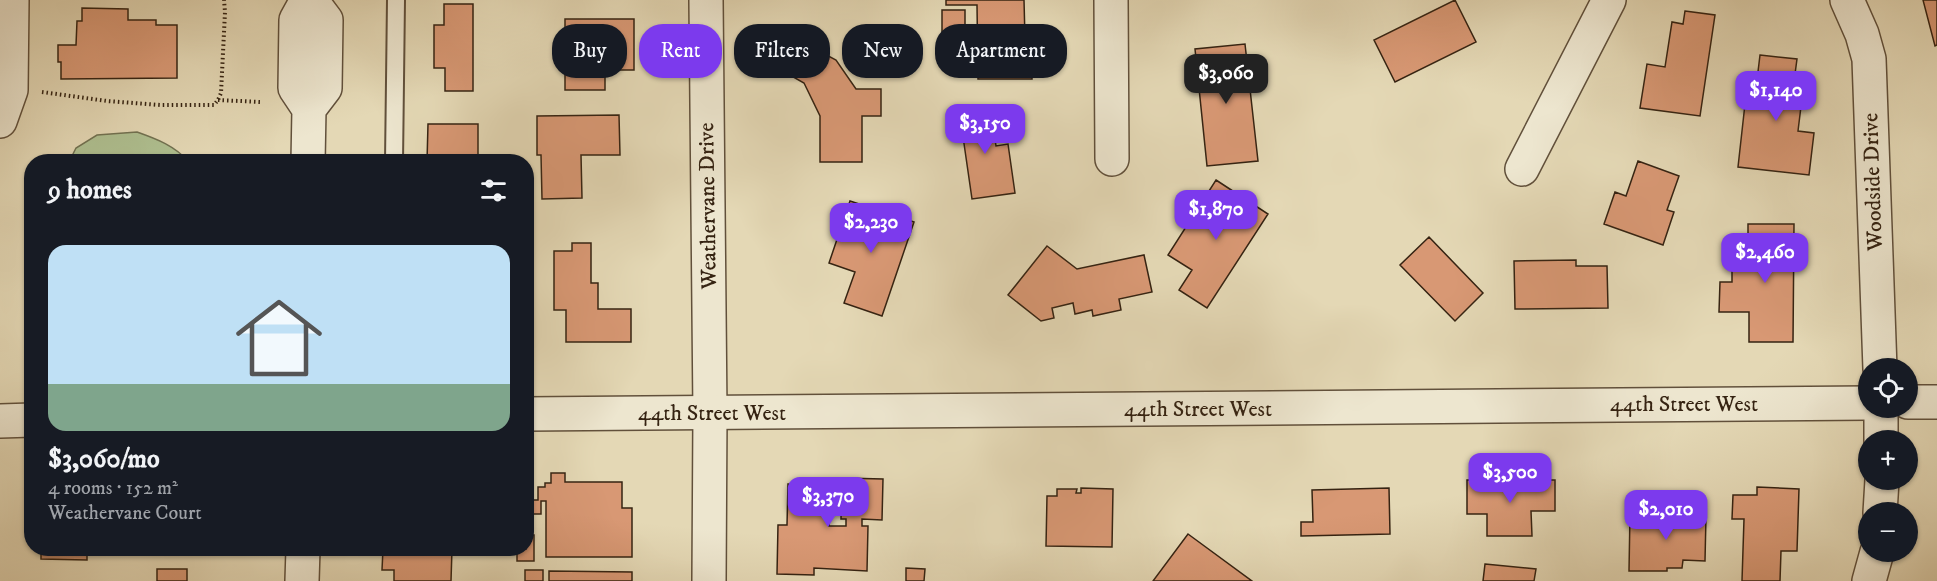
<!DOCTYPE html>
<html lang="en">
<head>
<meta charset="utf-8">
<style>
	:root { --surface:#171b24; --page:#242831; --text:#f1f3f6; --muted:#9ea1a6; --accent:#7c3aed }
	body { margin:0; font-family:"IM FELL DW Pica",serif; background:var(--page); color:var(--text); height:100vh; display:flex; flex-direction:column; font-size:22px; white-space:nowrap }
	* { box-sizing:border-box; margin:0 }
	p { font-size:20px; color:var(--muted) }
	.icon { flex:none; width:33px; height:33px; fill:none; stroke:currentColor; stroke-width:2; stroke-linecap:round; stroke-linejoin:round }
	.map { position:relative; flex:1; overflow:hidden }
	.panel { position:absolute; left:24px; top:154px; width:510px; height:402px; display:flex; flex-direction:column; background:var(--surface); border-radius:24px; box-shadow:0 2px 4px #0004 }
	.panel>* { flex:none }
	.guide { position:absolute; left:552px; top:24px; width:570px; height:54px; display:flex; gap:12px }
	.tools { position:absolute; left:1858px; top:358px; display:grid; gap:12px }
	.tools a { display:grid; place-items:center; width:60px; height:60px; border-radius:50%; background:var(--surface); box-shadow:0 2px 4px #0004; font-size:30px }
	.price { position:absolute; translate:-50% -51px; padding:0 14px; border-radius:12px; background:var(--accent); color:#fff; font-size:20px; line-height:39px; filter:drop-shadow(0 2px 3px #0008) }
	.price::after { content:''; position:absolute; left:50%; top:36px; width:18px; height:14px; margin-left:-9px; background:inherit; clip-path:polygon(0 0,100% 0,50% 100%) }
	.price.active { background:#222; color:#fff }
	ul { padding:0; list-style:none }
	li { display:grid; align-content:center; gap:12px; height:318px; padding:0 24px }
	li span { display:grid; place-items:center; height:186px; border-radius:18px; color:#555 }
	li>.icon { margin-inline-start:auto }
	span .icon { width:108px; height:108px; fill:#fffc; stroke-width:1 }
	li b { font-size:26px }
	h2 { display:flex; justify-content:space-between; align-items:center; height:72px; padding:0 24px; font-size:26px }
	.pill { padding:0 21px; border-radius:24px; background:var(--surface); box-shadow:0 2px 4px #0004; font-size:21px; line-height:54px }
	.pill.active { background:var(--accent); color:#fff }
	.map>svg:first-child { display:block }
	.green { fill:#afc091; stroke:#727252; stroke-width:1.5 }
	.building { fill:#d89874; stroke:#352312; stroke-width:1.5 }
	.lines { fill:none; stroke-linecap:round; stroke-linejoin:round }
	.service-casing { stroke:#61503b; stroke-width:20 }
	.minor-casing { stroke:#61503b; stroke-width:36 }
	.tertiary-casing { stroke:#61503b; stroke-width:36 }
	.path { stroke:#352312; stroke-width:4; stroke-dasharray:1.5 3; stroke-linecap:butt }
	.service { stroke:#ede6cf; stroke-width:16 }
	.minor { stroke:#ede6cf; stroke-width:33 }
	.tertiary { stroke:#ede6cf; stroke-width:33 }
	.labels { text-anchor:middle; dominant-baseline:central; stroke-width:5; stroke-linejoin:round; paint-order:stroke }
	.street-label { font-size:22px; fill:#352312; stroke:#ede6cf }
</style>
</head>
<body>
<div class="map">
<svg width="1937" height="581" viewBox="0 0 1937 581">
	<rect width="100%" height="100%" fill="#e4d8b5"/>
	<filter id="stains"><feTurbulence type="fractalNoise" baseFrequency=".00333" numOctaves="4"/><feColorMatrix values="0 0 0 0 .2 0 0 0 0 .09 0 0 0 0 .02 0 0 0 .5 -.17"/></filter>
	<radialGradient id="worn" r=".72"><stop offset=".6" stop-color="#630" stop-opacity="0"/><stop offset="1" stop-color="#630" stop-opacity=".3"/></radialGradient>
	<!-- green -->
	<path class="green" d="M137,132C157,139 175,146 189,162H69L76,148L97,135Z"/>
	<!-- building -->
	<path class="building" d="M946,0H1024L1025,39H1032V79H978L977,5H946Z
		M1455,0L1476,42L1395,82L1374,40Z
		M1923,0H1937V45L1935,46Z
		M444,4H473V91H445V68H434V25H444Z
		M82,8L128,9V20H156V25H177V78L61,79V62H58V45H76L77,21H82Z
		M942,10H965V33H942Z
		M1685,11L1715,15L1700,116L1640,108L1647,64L1665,67L1672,22L1683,24Z
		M565,19H634V70H605V90H565Z
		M789,35L836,60L856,89H881V116H862V162H820V116L804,83L772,65Z
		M1245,44L1258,161L1207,166L1195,49Z
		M1760,55L1797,59L1793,89L1803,90L1798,131L1814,133L1809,175L1738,167L1745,104L1754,105Z
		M990,105L996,146L1008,144L1015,193L972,199L959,109Z
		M619,115L620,155H581L582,198L542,199L541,155H537V116Z
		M428,124H478V162H427Z
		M1638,161L1679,176L1667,210L1674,212L1663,245L1604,224L1615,192L1626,196Z
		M1216,180L1268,214L1207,308L1179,290L1192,270L1168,255Z
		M850,201L914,222L882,316L844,303L855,272L829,263Z
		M1748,224H1794L1793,342H1749V312H1719L1720,282H1732V265H1748Z
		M1429,237L1483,293L1455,321L1400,265Z
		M572,243H591V283H598V309H631V342H566V310H554V251H572Z
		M1047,246L1077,269L1144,255L1152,292L1119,299L1121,310L1093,316L1092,310L1075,314L1073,303L1052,308L1054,318L1041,321L1008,295Z
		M1576,260V266H1607L1608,308L1515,309L1514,261Z
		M551,473H565V482H622V508H632V557H546V501H541V514H527V500H538V487H545V483H551Z
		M842,478L883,479L882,520L862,519V526H868L867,571L814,568V575L777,574L778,525H787L788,484L830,485L829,526H846V519H841Z
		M1467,480H1555V511H1531L1532,536H1487V514H1467Z
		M1757,487L1799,489L1797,551H1781L1780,581H1742L1744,519H1732L1733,495H1757Z
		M1081,488L1113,489L1112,547L1046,546L1047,496H1057V489H1077L1076,493H1081Z
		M1389,488L1390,534L1301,536V522H1313L1312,490Z
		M1630,514L1706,516L1705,561L1683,560L1682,568H1667V571H1629Z
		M1188,534L1252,581H1153Z
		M526,535H534V561H517V549H526Z
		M41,549H87V560L41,559Z
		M383,549H452L451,581H394V570H382Z
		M1485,564L1536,569L1534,581H1483Z
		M906,568L925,569L924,581H906Z
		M157,569H187V581H157Z
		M525,570H543V581H525Z
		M549,571L632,572V581H549Z"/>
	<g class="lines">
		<!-- service casing -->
		<g class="service-casing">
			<path id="service" d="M394,162L396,0"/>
		</g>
		<!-- minor casing -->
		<g class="minor-casing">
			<path id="minor" d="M706,0L710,413L709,581
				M1111,0L1112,159
				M1847,0L1862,34L1869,59L1880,369
				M0,121L11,90L12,0
				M1522,169L1609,0
				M1881,408V441
				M1880,513L1882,480
				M1869,581L1877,552"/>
		</g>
		<!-- tertiary casing -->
		<g class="tertiary-casing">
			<path id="tertiary" d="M307,0L296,20L295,88L309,109L308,162
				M309,109L325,88L326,20L311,0
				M1908,402H1937
				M526,414L1869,403
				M0,421L32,420
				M302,581L303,549"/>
		</g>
		<!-- path -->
		<path class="path" d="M42,92L107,101L160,105H214L218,100L221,93L225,12L224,0
			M218,100L261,102"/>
		<!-- service -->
		<use href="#service" class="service"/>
		<!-- minor -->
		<use href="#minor" class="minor"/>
		<!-- tertiary -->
		<use href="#tertiary" class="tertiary"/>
	</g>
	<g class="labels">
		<!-- street labels -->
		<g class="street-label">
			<text transform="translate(1873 182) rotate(-92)">Woodside Drive</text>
			<text transform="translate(708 206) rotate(-91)">Weathervane Drive</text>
			<text x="1684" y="404">44th Street West</text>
			<text x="1198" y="409">44th Street West</text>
			<text x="712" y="413">44th Street West</text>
		</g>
	</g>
	<rect width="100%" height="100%" filter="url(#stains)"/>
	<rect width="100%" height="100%" fill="url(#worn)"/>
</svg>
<div class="tools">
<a><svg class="icon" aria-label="locate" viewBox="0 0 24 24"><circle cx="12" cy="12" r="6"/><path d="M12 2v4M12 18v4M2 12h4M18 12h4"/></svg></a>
<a>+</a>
<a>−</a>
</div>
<b class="price active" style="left:1226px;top:105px">$3,060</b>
<b class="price" style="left:1776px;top:122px">$1,140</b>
<b class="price" style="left:985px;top:155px">$3,150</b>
<b class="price" style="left:1216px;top:241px">$1,870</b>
<b class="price" style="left:871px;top:254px">$2,230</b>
<b class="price" style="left:1765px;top:284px">$2,460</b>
<b class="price" style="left:1510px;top:504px">$3,500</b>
<b class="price" style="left:828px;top:528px">$3,370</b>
<b class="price" style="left:1666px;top:541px">$2,010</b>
<div class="guide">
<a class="pill">Buy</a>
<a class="pill active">Rent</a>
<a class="pill">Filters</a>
<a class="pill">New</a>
<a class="pill">Apartment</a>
</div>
<section class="panel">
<h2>9 homes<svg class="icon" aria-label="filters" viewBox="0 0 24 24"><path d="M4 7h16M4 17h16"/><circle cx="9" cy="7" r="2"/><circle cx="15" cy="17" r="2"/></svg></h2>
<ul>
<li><span style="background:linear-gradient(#bfe0f5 75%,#7fa58c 0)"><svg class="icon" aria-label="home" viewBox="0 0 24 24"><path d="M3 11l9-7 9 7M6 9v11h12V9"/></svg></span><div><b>$3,060/mo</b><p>4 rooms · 152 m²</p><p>Weathervane Court</p></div></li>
</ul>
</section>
</div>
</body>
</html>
